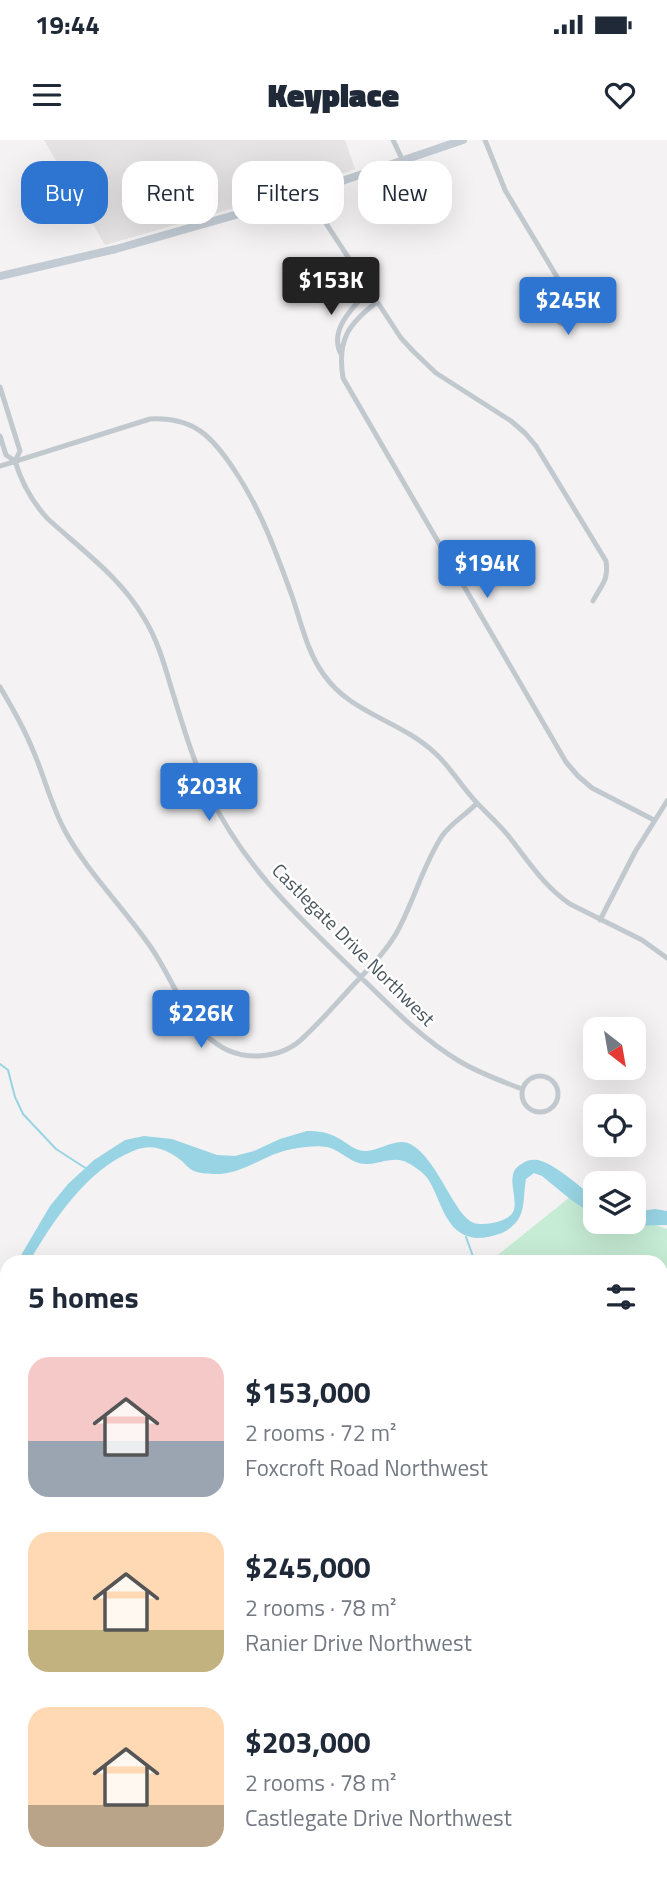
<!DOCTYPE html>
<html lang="en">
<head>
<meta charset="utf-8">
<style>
	:root { --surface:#fff; --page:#f2f2f3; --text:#1f2937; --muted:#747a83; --accent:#2e75d2 }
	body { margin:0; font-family:"Titillium Web",sans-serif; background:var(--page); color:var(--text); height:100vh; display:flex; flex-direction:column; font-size:26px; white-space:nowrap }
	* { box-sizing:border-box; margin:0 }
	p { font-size:23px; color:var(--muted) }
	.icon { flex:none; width:38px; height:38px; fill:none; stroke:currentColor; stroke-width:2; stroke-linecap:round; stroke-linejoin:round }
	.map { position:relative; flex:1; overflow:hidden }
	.panel { position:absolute; left:0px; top:1115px; width:668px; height:625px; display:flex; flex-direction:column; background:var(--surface); border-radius:21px 21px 0 0; box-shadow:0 7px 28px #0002 }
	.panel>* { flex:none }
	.top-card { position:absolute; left:21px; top:21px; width:626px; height:63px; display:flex; gap:14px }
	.needle { width:46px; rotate:149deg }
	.fabs { position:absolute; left:583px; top:877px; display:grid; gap:14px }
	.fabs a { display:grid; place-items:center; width:63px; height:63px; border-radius:14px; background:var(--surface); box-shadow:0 7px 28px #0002; font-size:35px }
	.price { position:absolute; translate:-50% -60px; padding:0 16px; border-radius:7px; background:var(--accent); color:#fff; font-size:23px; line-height:46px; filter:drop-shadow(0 2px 4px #0008) }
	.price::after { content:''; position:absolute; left:50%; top:42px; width:21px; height:16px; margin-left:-10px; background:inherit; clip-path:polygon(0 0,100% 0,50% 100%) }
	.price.current { background:#222; color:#fff }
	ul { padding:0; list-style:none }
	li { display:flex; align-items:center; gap:21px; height:175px; padding:0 28px }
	li span { display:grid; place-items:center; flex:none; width:196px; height:140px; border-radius:21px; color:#555 }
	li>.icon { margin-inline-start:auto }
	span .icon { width:84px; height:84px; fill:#fffc; stroke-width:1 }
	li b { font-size:30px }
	h2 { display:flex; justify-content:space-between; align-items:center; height:84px; padding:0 28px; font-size:30px }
	.tag { padding:0 24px; border-radius:21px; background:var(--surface); box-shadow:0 7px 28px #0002; font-size:24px; line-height:63px }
	.tag.current { background:var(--accent); color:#fff }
	.status { display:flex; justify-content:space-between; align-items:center; height:49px; padding:0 35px; background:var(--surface); direction:ltr }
	.status svg { height:19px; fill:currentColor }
	header { display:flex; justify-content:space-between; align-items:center; height:91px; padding:0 28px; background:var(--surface); font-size:32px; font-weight:800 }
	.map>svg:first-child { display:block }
	.education { fill:#e5e3e3 }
	.green { fill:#c6ecd5 }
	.water { fill:#98d4e4 }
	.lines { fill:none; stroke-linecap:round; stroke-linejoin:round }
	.stream { stroke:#98d4e4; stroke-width:2 }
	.minor { stroke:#c1c9cf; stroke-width:5 }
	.tertiary { stroke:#c1c9cf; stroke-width:7 }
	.secondary { stroke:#c2cad3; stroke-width:8 }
	.labels { text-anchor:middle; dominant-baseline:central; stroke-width:5; stroke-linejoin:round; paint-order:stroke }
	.street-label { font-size:19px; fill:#4b555d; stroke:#fff }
</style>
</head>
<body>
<div class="status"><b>19:44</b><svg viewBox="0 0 49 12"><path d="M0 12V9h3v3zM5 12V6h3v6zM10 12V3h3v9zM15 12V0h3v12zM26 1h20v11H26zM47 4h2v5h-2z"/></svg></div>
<header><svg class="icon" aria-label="menu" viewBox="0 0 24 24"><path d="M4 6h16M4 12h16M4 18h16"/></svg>Keyplace<svg class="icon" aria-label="heart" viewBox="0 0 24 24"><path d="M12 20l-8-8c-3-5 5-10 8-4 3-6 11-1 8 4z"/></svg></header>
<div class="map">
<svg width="667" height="1739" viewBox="0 0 667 1739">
	<rect width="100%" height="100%" fill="#f4f2f2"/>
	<!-- education -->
	<path class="education" d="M44,0H345L355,29L300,49L105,105Z"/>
	<!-- green -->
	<path class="green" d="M570,1057L595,1065V1082H634V1078L667,1089V1364L662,1368V1122H489Z"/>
	<!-- water -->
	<path class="water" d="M307,991C318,991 328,992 338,998C348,1003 354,1011 366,1011C381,1011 397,996 412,1005C438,1020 455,1077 474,1083C484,1086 508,1082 513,1072C518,1062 510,1046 513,1035C514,1029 518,1026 523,1023C527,1020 532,1019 538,1020C555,1024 581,1047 595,1059V1076L570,1059L542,1036L534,1033L526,1039C522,1062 528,1080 502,1093C494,1096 485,1098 476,1098C445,1095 442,1061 428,1039C424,1033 415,1027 408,1023C395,1015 380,1024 366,1024C351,1024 341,1010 327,1007C321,1006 313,1006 306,1007C294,1008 281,1011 270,1016C254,1023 238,1033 220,1034C213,1034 201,1034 194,1031C189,1029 186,1025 182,1021C166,1009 152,1003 133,1011C86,1030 54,1080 29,1122H17L50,1066L68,1044L94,1020L125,1000L144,996L172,999L217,1015L235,1016L254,1011L280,999Z
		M655,1069L667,1071V1085L625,1086L606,1082H634V1072Z"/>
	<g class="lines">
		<!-- stream -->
		<path class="stream" d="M0,924L8,930L15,957L23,974L56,1009L87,1029
			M466,1097L475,1122
			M0,1219L7,1221
			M662,1314L667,1317
			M476,1732L483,1739"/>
		<!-- minor -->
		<path class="minor" d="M393,0L403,21
			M485,0L505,50L560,142L565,165
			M308,54L312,62L401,198L413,211L436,233L511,281L525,293L536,306L606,421C609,441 601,445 593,461
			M377,162C348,184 337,200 343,238L566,622L578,636L592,648L654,680
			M555 174a10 10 0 1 1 20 0a10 10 0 1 1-20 0Z
			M341,214C328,190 354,166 369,150
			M0,247L20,311L15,321C22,344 32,362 48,379C82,410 121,438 144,478C157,499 164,523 171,547C182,582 192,618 208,652C242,723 291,770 347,824C383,858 417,896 459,921C479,933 501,941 522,949
			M0,296L6,315L15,321
			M0,326L150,279C194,277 212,296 235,331C261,370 276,412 292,456C301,482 307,512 324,535C351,574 402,581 436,614C449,626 458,641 470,655C482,670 498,682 510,698C529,722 544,746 570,764L642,800L667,818
			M0,547C12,567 23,586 32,608C44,635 51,665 65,691C88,733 123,767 150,806C180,848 196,919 259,916C277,915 294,908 306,895C320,882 333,867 346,853C364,833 384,815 397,792C414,761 423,725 442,696C452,682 466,675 477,663
			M600,780L635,712L667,661
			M522 954a18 18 0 1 1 36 0a18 18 0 1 1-36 0Z
			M430,1732L435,1739"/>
		<!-- tertiary -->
		<path class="tertiary" d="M662,1640L667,1635
			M662,1658L667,1662
			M160,1739L161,1732"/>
		<!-- secondary -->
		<path class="secondary" d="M0,136L116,109L277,63L463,0"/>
	</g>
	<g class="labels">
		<!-- street labels -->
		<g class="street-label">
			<text transform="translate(354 804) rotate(45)">Castlegate Drive Northwest</text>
		</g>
	</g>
</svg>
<div class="fabs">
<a><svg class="needle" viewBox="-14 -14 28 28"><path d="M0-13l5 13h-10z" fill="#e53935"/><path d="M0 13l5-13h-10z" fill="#747a83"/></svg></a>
<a><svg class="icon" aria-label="locate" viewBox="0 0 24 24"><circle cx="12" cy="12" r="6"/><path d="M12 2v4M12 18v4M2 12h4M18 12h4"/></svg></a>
<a><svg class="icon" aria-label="layers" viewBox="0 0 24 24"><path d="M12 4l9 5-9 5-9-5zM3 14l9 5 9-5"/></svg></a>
</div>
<b class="price current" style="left:331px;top:177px">$153K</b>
<b class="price" style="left:568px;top:197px">$245K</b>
<b class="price" style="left:487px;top:460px">$194K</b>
<b class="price" style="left:209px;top:683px">$203K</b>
<b class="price" style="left:201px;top:910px">$226K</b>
<div class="top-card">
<a class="tag current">Buy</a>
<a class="tag">Rent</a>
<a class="tag">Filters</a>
<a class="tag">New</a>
</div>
<section class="panel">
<h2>5 homes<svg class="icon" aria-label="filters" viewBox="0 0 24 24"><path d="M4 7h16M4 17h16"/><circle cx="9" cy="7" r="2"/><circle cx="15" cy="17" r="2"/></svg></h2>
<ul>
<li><span style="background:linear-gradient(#f6c9c9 60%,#9aa5b1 0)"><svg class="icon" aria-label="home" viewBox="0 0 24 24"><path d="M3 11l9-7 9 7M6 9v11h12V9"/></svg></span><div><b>$153,000</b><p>2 rooms · 72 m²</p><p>Foxcroft Road Northwest</p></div></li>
<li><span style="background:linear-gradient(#ffd9b3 70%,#c2b280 0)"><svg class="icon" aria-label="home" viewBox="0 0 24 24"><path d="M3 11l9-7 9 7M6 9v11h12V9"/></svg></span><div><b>$245,000</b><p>2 rooms · 78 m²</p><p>Ranier Drive Northwest</p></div></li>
<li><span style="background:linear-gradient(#ffd9b3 70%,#b9a48a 0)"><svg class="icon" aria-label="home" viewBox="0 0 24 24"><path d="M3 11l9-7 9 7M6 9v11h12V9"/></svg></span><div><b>$203,000</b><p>2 rooms · 78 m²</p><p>Castlegate Drive Northwest</p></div></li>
</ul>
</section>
</div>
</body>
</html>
